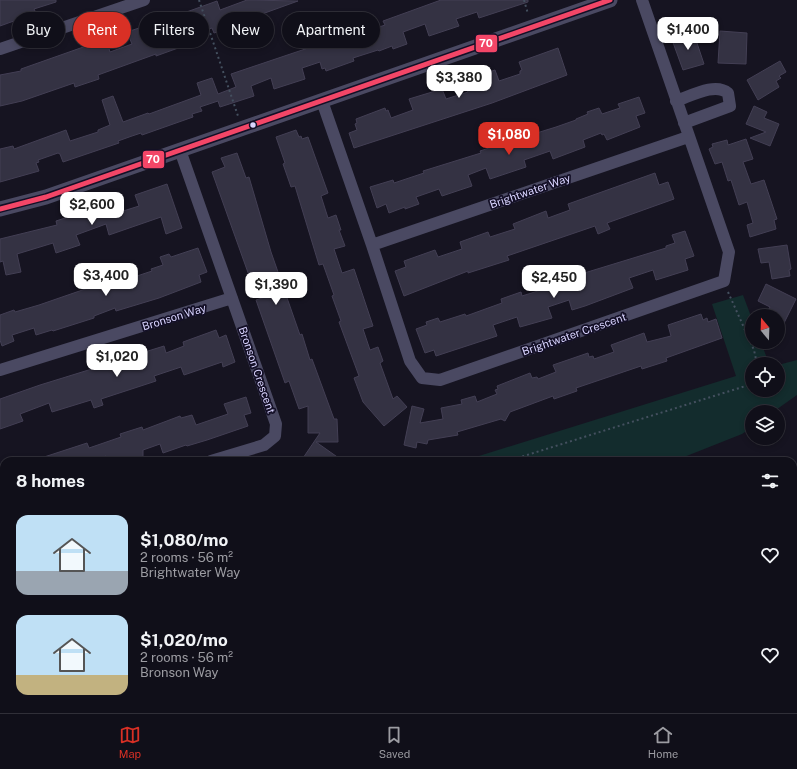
<!DOCTYPE html>
<html lang="en">
<head>
<meta charset="utf-8">
<style>
	:root { --surface:#100f19; --page:#191822; --text:#f1f3f6; --muted:#9c9ca2; --line:#302f38; --accent:#d93025 }
	body { margin:0; font-family:"Public Sans",sans-serif; background:var(--page); color:var(--text); height:100vh; display:flex; flex-direction:column; font-size:15px; white-space:nowrap }
	* { box-sizing:border-box; margin:0 }
	p { font-size:13px; color:var(--muted) }
	.icon { flex:none; width:22px; height:22px; fill:none; stroke:currentColor; stroke-width:2; stroke-linecap:round; stroke-linejoin:round }
	.map { position:relative; flex:1; overflow:hidden }
	.panel { position:absolute; left:0px; top:457px; width:797px; height:256px; display:flex; flex-direction:column; background:var(--surface); border-radius:12px 12px 0 0; box-shadow:0 2px 6px #0003,0 0 0 1px var(--line) }
	.panel>* { flex:none }
	.top-card { position:absolute; left:12px; top:12px; width:400px; height:36px; display:flex; gap:8px }
	.needle { width:26px; rotate:341deg }
	.tools { position:absolute; left:745px; top:309px; display:grid; gap:8px }
	.tools a { display:grid; place-items:center; width:40px; height:40px; border-radius:50%; background:var(--surface); box-shadow:0 2px 6px #0003,0 0 0 1px var(--line); font-size:20px }
	.price { position:absolute; translate:-50% -34px; padding:0 9px; border-radius:8px; background:#fff; color:#222; font-size:13px; line-height:26px; filter:drop-shadow(0 1px 2px #0008) }
	.price::after { content:''; position:absolute; left:50%; top:24px; width:12px; height:9px; margin-left:-6px; background:inherit; clip-path:polygon(0 0,100% 0,50% 100%) }
	.price.current { background:var(--accent); color:#fff }
	ul { padding:0; list-style:none }
	li { display:flex; align-items:center; gap:12px; height:100px; padding:0 16px }
	li span { display:grid; place-items:center; flex:none; width:112px; height:80px; border-radius:12px; color:#555 }
	li>.icon { margin-inline-start:auto }
	span .icon { width:48px; height:48px; fill:#fffc; stroke-width:1 }
	li b { font-size:17px }
	h2 { display:flex; justify-content:space-between; align-items:center; height:48px; padding:0 16px; font-size:17px }
	.tag { padding:0 14px; border-radius:18px; background:var(--surface); box-shadow:0 2px 6px #0003,0 0 0 1px var(--line); font-size:14px; line-height:36px }
	.tag.current { background:var(--accent); color:#fff }
	.tabs { display:flex; justify-content:space-around; align-items:center; height:56px; border-top:1px solid var(--line); background:var(--surface); font-size:11px; color:var(--muted) }
	.tabs a { display:grid; justify-items:center; gap:2px }
	.tabs .current { color:var(--accent) }
	.map>svg:first-child { display:block }
	.green { fill:#132c2d }
	.building { fill:#343243; stroke:#433f54 }
	.lines { fill:none; stroke-linecap:round; stroke-linejoin:round }
	.path { stroke:#44505f; stroke-width:2; stroke-dasharray:2 3; stroke-linecap:butt }
	.minor { stroke:#4a4962; stroke-width:12 }
	.tertiary { stroke:#4a4962; stroke-width:15 }
	.motorway { stroke:#67516a; stroke-width:22 }
	.bus-1-casing { stroke:#130f26; stroke-width:8 }
	.bus-1 { stroke:#f34667; stroke-width:5 }
	.bus-dot { fill:#d9d4ff; stroke:#130f26; stroke-width:1.5 }
	.labels { text-anchor:middle; dominant-baseline:central; stroke-width:3.5; stroke-linejoin:round; paint-order:stroke }
	.street-label { font-size:11px; fill:#d9d4ff; stroke:#130f26 }
	.line-badge { stroke:#130f26; stroke-width:1.5 }
	.badge-label { font-size:11px; text-anchor:middle; font-weight:bold; fill:#fff }
</style>
</head>
<body>
<div class="map">
<svg width="797" height="713" viewBox="0 0 797 713">
	<rect width="100%" height="100%" fill="#161421"/>
	<!-- green -->
	<path class="green" d="M743,295L752,319V342H761L769,364H752V390H778V365L797,360V395L773,412H752V427L742,434L674,461H463L736,376L712,304Z"/>
	<!-- building -->
	<path class="building" d="M0,0H56V2L34,9L36,13L0,26Z
		M247,0L298,1L262,14L263,18L228,32L227,29L214,33L212,28L178,40L181,47L156,56V54L98,75L99,79L75,87L74,83L22,101L0,106V75L21,71V69L106,39L110,52L132,44L127,32L160,21L161,24L182,17L181,14L217,1L220,10Z
		M441,0H528V2L479,18L477,12L456,19L459,26L429,36L425,24L403,32L407,44L393,49L392,46L379,51L378,50L353,58L354,61L326,71L325,68L322,69L320,62L302,68L305,79L274,89L271,78L251,86L254,96L220,107L218,101L200,107L202,111L192,114L193,117L142,135L141,133L132,136L118,141L119,143L63,162L60,154L58,153L38,160L39,162L36,163L39,171L0,182V149L13,146L14,149L66,130L70,141L98,132V130L110,125L102,100L113,96L123,122L148,113L149,114L201,95L197,83L212,78L218,94L236,87L231,74L332,40L331,38L354,30L356,35L385,25L383,21Z
		M720,31L747,33L746,64L718,63Z
		M684,33L685,37L694,34L704,64L683,70L671,37Z
		M558,48L567,75L492,103L354,148L349,133L357,130L355,124L357,123L356,119L385,108L386,111L388,110L391,118L413,110L409,99L442,89L446,99L468,92L464,81L495,70L499,81L520,74V71L522,70L519,62Z
		M780,61L786,72L779,76L781,78L776,81L779,87L758,100L747,80Z
		M639,97L645,113L636,116L640,127L607,140L604,134L602,135L601,133L583,140L585,147L553,159L550,151L524,160L526,167L490,179L486,168L468,175L472,186L442,196L439,189L416,197L419,204L405,209V207L389,213L386,204L377,208L370,187L393,180L394,183L424,173L423,171L481,153L480,151L504,143L503,139L526,132L527,136L556,127L576,120V119L588,114L587,112L599,108L602,114L620,108L618,104Z
		M754,106L767,112L764,118L779,124L770,146L750,138L766,132L746,124Z
		M296,130L299,137L301,136L302,139L308,137L328,193L321,196L328,218L336,215L341,230H339L345,246L334,249L342,273L354,269L373,326L363,329L370,350L378,347L383,361L380,363L393,399L397,396L407,407L384,426L363,402L354,378L359,376L339,322L341,321L332,296L334,295L323,264L319,265L295,186L291,187L283,164L285,163L276,137Z
		M746,139L753,159L743,162L751,184L764,180L777,219L774,220L776,229L750,237L747,225L753,223L747,202L739,205L731,180L728,181L722,162L715,164L709,149L713,147L712,144L727,140L728,145Z
		M237,153L246,178L249,177L271,252L300,335L302,334L310,360L312,359L334,419H337L338,442H316L343,461H301L320,433H308V406L299,409L289,381L285,383L256,300L265,297L258,279L251,281L212,172L225,167L221,158Z
		M655,173L659,185L668,182L674,199L607,223L610,229L598,234L595,226L507,256L509,260L468,273V271L404,296L395,271L406,267L404,261L435,250L438,257L462,249L460,242L488,232L490,237L515,229L513,224L546,211L548,218L570,210L568,204Z
		M167,184L182,228L166,234L161,217L109,235L106,224L76,235L80,245L56,253L53,243L17,254L21,272L6,275L3,261L0,262V239L57,225L56,221L113,202L117,213L139,206L135,195Z
		M685,231L694,256L685,259L688,270L656,280L653,270L629,278L633,288L585,306L572,310L569,300L548,307L552,318L520,327L517,317L493,325L497,336L436,356L434,350L425,353L416,329L427,325L426,322L438,318L440,322L465,314L466,316L502,303L501,299L521,292L522,296L582,277L581,274L666,248V246L675,243L672,235Z
		M787,245L791,269L789,270L790,276L772,279L769,262L761,263L758,249Z
		M198,248L207,272L199,275L201,282L159,298L116,311L115,308L94,316V318L53,331L52,330L36,335L34,328L12,335L14,341L2,346L0,340V315L14,310L15,312L39,305L94,286V287L118,279L119,282L152,271L151,269L163,265L160,257L169,254L171,257Z
		M766,284L796,299L784,323L778,319V316L766,314L770,307L758,301Z
		M701,314L703,320L707,318L708,322L716,319L722,338L666,358L667,361L642,369L641,366L576,388L577,391L554,399L553,396L510,412L505,421L501,419L457,432L458,435L428,440L427,444L417,442L416,448L404,445L412,406L424,409L420,423L443,419L441,408L462,404L461,400L475,396L477,402L497,394L495,390L498,389L497,386L530,373L532,378L537,377L538,379L556,372L553,365L588,353L589,357L593,356L594,359L614,352L611,345L644,333L647,342L671,336L668,325Z
		M216,330L219,338L226,335L235,362L223,367L222,362L184,375L181,367L154,376L156,381L101,399L103,405L94,408L91,400L52,412L49,403L20,414L23,421L0,429V399L40,385L108,364L110,368L112,367L113,369L134,362L132,356L164,346L166,353L184,346L183,342Z
		M246,397L251,413L244,415L248,426L207,440L187,446L186,445L163,453L160,444L143,450V459L136,461H108L106,456L92,461H38V459L87,443L89,448L121,437L120,434L142,427L143,430L180,416L181,418L192,415L196,425L228,414L224,404Z"/>
	<g class="lines">
		<!-- path -->
		<path class="path" d="M199,0L238,116
			M524,0L528,14
			M728,292L754,350L757,364
			M508,461L752,384
			M0,617L4,616"/>
		<!-- minor -->
		<path class="minor" d="M0,49L144,0
			M322,101L372,245L410,361L422,378L440,380L724,281L729,252L642,0
			M676,101C691,96 715,82 728,93L730,106L684,123
			M180,150L276,424L275,436L264,445L211,461
			M372,245L688,137
			M0,370L232,298
			M0,528L4,527"/>
		<!-- tertiary -->
		<path class="tertiary" d="M0,209L46,197L610,0"/>
		<!-- motorway -->
		<path class="motorway" d="M793,498L797,490
			M793,680H797
			M397,713L440,709"/>
		<!-- bus-1 casing -->
		<g class="bus-1-casing">
			<path id="bus-1" d="M0,209L46,197L610,0"/>
		</g>
		<!-- bus-1 -->
		<use href="#bus-1" class="bus-1"/>
	</g>
	<!-- markers -->
	<circle class="bus-dot" cx="253" cy="125" r="3.5"/>
	<g class="labels">
		<!-- street labels -->
		<g class="street-label">
			<text transform="translate(530 191) rotate(-19)">Brightwater Way</text>
			<text transform="translate(174 317) rotate(-17)">Bronson Way</text>
			<text transform="translate(574 334) rotate(-19)">Brightwater Crescent</text>
			<text transform="translate(257 370) rotate(71)">Bronson Crescent</text>
		</g>
	</g>
	<g class="line-badge">
		<rect x="475" y="34" width="23" height="19" rx="4" fill="#f34667"/>
		<rect x="142" y="150" width="23" height="19" rx="4" fill="#f34667"/>
	</g>
	<g class="badge-label">
		<text x="486" y="47">70</text>
		<text x="153" y="163">70</text>
	</g>
</svg>
<div class="tools">
<a><svg class="needle" viewBox="-14 -14 28 28"><path d="M0-13l5 13h-10z" fill="#e53935"/><path d="M0 13l5-13h-10z" fill="#9c9ca2"/></svg></a>
<a><svg class="icon" aria-label="locate" viewBox="0 0 24 24"><circle cx="12" cy="12" r="6"/><path d="M12 2v4M12 18v4M2 12h4M18 12h4"/></svg></a>
<a><svg class="icon" aria-label="layers" viewBox="0 0 24 24"><path d="M12 4l9 5-9 5-9-5zM3 14l9 5 9-5"/></svg></a>
</div>
<b class="price" style="left:688px;top:51px">$1,400</b>
<b class="price" style="left:459px;top:99px">$3,380</b>
<b class="price current" style="left:509px;top:156px">$1,080</b>
<b class="price" style="left:92px;top:226px">$2,600</b>
<b class="price" style="left:106px;top:297px">$3,400</b>
<b class="price" style="left:554px;top:299px">$2,450</b>
<b class="price" style="left:276px;top:306px">$1,390</b>
<b class="price" style="left:117px;top:378px">$1,020</b>
<div class="top-card">
<a class="tag">Buy</a>
<a class="tag current">Rent</a>
<a class="tag">Filters</a>
<a class="tag">New</a>
<a class="tag">Apartment</a>
</div>
<section class="panel">
<h2>8 homes<svg class="icon" aria-label="filters" viewBox="0 0 24 24"><path d="M4 7h16M4 17h16"/><circle cx="9" cy="7" r="2"/><circle cx="15" cy="17" r="2"/></svg></h2>
<ul>
<li><span style="background:linear-gradient(#bfe0f5 70%,#9aa5b1 0)"><svg class="icon" aria-label="home" viewBox="0 0 24 24"><path d="M3 11l9-7 9 7M6 9v11h12V9"/></svg></span><div><b>$1,080/mo</b><p>2 rooms · 56 m²</p><p>Brightwater Way</p></div><svg class="icon" aria-label="heart" viewBox="0 0 24 24"><path d="M12 20l-8-8c-3-5 5-10 8-4 3-6 11-1 8 4z"/></svg></li>
<li><span style="background:linear-gradient(#bfe0f5 75%,#c2b280 0)"><svg class="icon" aria-label="home" viewBox="0 0 24 24"><path d="M3 11l9-7 9 7M6 9v11h12V9"/></svg></span><div><b>$1,020/mo</b><p>2 rooms · 56 m²</p><p>Bronson Way</p></div><svg class="icon" aria-label="heart" viewBox="0 0 24 24"><path d="M12 20l-8-8c-3-5 5-10 8-4 3-6 11-1 8 4z"/></svg></li>
</ul>
</section>
</div>
<nav class="tabs">
<a class="current"><svg class="icon" aria-label="map" viewBox="0 0 24 24"><path d="M3 6l6-2 6 2 6-2v14l-6 2-6-2-6 2zM9 4v14M15 6v14"/></svg>Map</a>
<a><svg class="icon" aria-label="saved" viewBox="0 0 24 24"><path d="M7 4h10v16l-5-4-5 4z"/></svg>Saved</a>
<a><svg class="icon" aria-label="home" viewBox="0 0 24 24"><path d="M3 11l9-7 9 7M6 9v11h12V9"/></svg>Home</a>
</nav>
</body>
</html>
